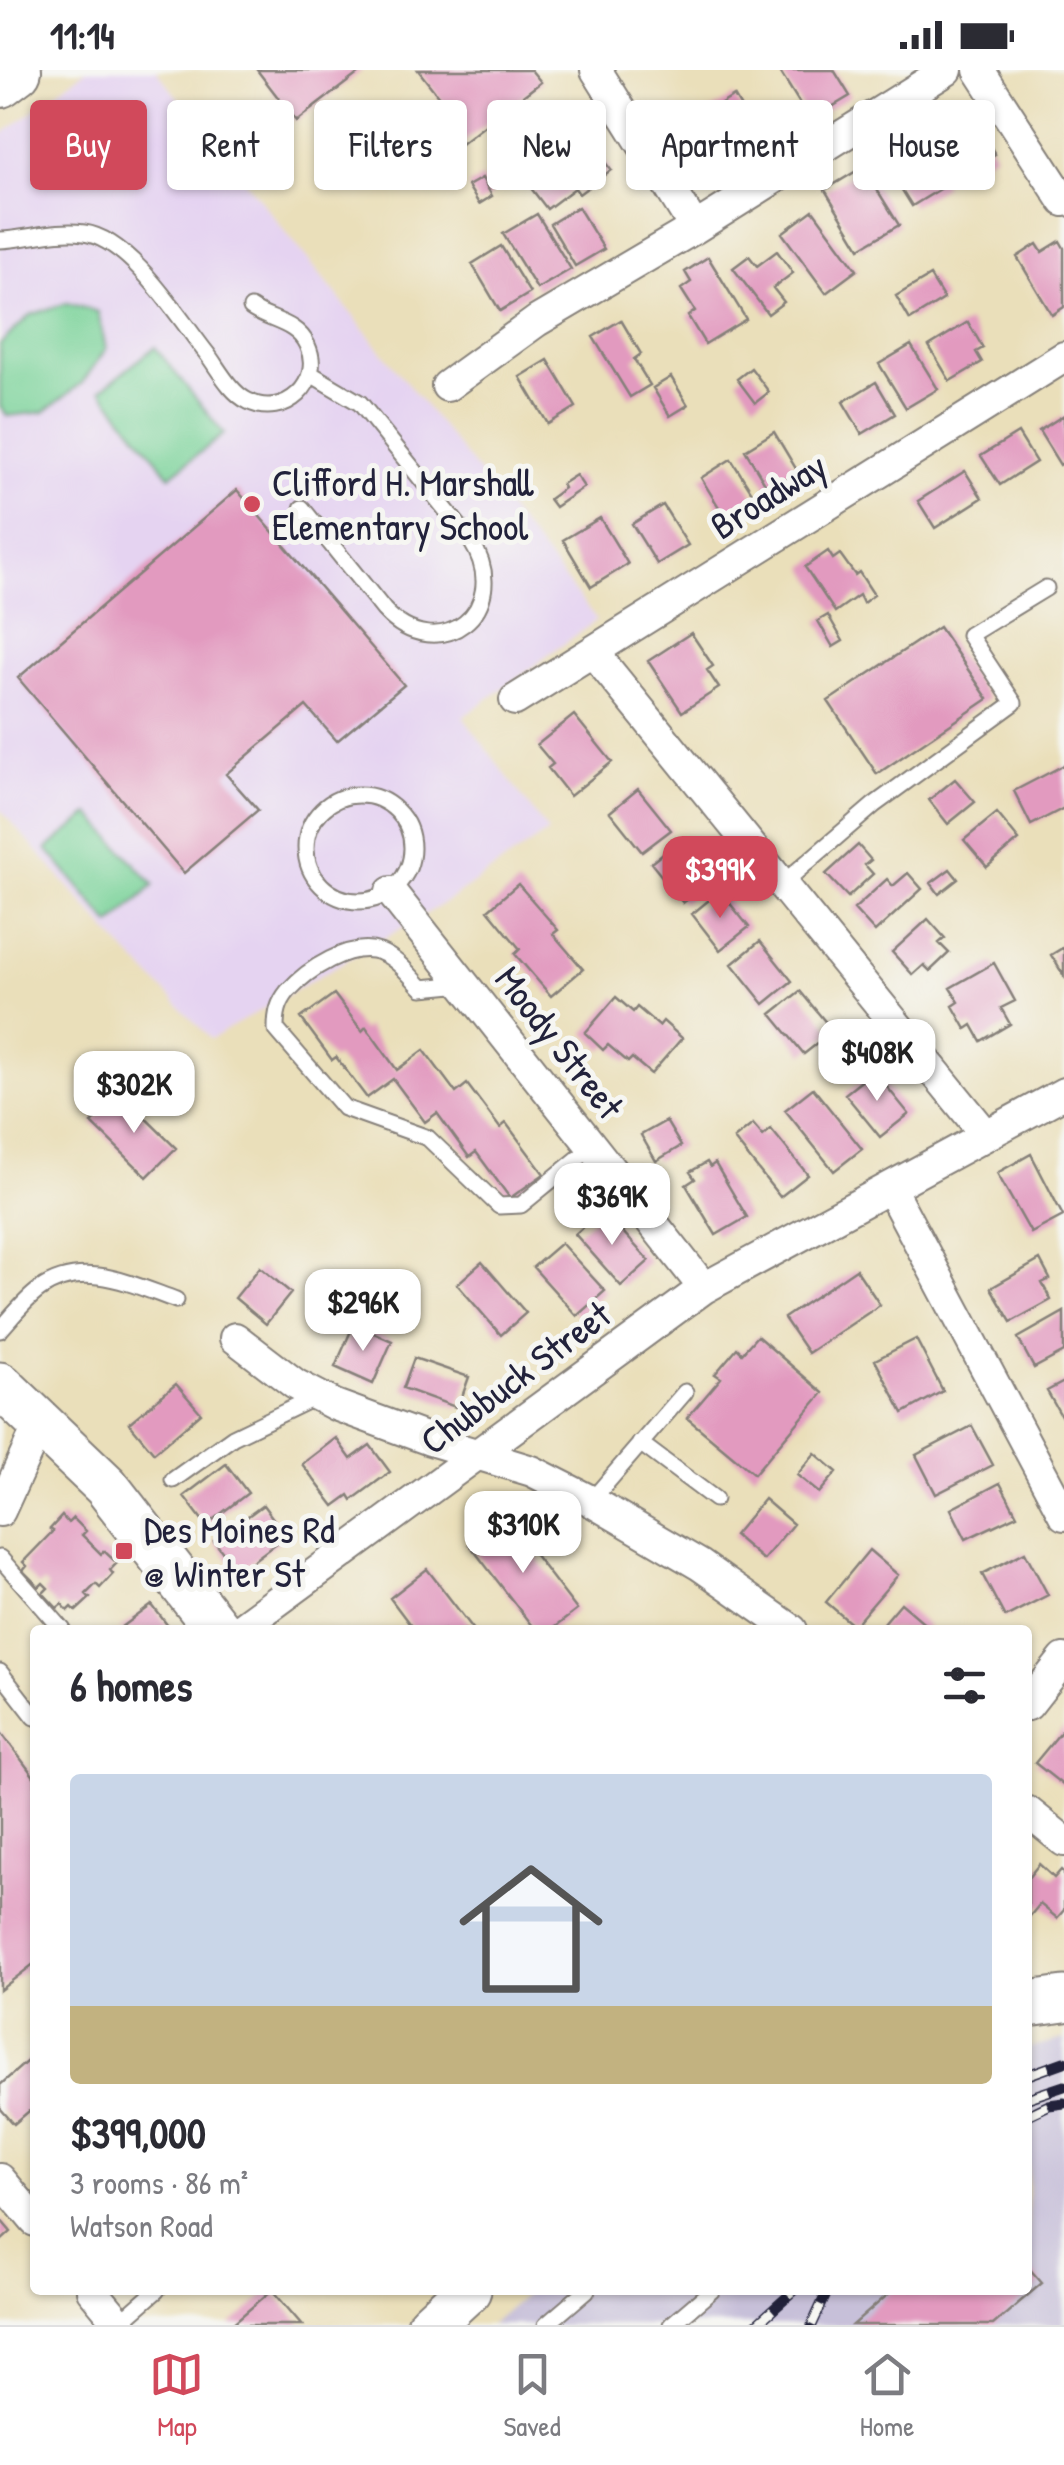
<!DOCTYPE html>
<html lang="en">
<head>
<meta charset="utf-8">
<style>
	:root { --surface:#fff; --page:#f2f2f3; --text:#2b2b33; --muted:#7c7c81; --line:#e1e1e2; --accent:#d1495b }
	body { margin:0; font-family:"Patrick Hand",sans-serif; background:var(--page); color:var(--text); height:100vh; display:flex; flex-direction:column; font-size:38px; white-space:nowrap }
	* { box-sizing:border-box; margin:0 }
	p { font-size:32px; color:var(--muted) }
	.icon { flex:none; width:55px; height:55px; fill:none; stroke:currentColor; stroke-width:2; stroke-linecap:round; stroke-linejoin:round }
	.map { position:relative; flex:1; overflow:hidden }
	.drawer { position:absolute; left:30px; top:1555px; width:1002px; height:670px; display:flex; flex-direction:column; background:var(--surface); border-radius:10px; box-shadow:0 2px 8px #0004 }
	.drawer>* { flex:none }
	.hud { position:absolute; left:30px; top:30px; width:1005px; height:90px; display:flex; gap:20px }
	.price { position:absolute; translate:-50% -85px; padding:0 22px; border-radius:20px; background:#fff; color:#222; font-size:32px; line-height:65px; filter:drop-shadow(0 2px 5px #0008) }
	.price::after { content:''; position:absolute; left:50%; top:60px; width:30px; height:22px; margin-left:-15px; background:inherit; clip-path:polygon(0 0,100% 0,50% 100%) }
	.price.active { background:var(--accent); color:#fff }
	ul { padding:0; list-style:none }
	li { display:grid; align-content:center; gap:20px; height:530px; padding:0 40px }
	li+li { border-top:2px solid var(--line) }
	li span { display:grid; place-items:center; height:310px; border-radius:10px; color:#555 }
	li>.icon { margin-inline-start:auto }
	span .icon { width:180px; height:180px; fill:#fffc; stroke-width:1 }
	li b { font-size:42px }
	h2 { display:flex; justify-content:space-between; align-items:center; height:120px; padding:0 40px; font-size:42px }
	.tag { padding:0 35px; border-radius:10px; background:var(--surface); box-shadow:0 2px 8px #0004; font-size:35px; line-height:90px }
	.tag.active { background:var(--accent); color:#fff }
	.status { display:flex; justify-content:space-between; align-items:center; height:70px; padding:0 50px; background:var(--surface); direction:ltr }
	.status svg { height:28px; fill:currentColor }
	.dock { display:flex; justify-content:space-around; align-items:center; height:140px; border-top:2px solid var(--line); background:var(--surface); font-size:28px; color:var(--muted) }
	.dock a { display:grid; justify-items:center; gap:5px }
	.dock .active { color:var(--accent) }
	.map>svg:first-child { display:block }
	.built { fill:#e5d3f1 }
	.industrial { fill:#c7c0d9 }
	.green { fill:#78d298; stroke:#4d7a6a; stroke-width:2.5 }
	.building { fill:#e29abf }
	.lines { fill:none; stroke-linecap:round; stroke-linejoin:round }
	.lane-casing { stroke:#86807a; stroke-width:19 }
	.street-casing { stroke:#86807a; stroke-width:34 }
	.secondary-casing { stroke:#86807a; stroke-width:49 }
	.primary-casing { stroke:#86807a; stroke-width:54 }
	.lane { stroke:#fff; stroke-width:15 }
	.street { stroke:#fff; stroke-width:30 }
	.secondary { stroke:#fff; stroke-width:45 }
	.primary { stroke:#fff; stroke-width:50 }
	.rail-casing { stroke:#22223b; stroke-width:11 }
	.rail { stroke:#f6f6f2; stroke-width:8; stroke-dasharray:22; stroke-linecap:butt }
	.poi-dot { fill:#d1495b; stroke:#f6f6f2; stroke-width:4 }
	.labels { text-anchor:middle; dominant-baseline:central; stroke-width:10; stroke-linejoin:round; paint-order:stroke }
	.poi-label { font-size:38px; fill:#22223b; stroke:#f6f6f2; text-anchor:start }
	.street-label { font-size:38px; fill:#22223b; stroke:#f6f6f2 }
</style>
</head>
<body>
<div class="status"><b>11:14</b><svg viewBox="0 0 49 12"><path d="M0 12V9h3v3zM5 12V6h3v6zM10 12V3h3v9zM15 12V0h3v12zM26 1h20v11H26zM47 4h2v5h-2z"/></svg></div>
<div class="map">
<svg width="1064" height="2255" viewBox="0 0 1064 2255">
	<rect width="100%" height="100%" fill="#f6f6f2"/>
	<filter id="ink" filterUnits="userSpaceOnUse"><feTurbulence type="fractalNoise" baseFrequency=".01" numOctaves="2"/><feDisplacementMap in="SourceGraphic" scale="20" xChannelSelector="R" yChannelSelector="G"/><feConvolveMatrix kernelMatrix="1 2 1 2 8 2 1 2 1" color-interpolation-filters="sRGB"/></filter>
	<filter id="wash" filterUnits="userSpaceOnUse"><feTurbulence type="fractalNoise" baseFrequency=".0048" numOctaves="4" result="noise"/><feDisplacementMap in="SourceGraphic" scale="40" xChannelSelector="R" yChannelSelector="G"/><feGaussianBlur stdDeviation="2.25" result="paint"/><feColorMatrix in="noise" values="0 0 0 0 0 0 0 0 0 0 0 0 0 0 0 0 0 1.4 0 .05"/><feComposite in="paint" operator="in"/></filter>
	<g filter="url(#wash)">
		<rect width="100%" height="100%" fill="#eadfba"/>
		<!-- built -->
		<path class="built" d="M86,0H156L597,550L463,647L548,762L443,834L211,969L119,874L0,739V66Z"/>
		<!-- industrial -->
		<path class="industrial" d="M1064,1969V2255H490L531,2220H1028V1978Z"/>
		<!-- green -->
		<path class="green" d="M67,233L98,242L106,279L82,313L44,342L8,346L0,337V274L30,245Z
			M155,277L224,364L170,406L101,320Z
			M90,744L154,815L111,855L47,779Z"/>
		<g id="blocks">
			<!-- building -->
			<path class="building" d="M257,0H363L296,51Z
				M418,0H531L541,12L461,74L448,57L457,50Z
				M779,0H834L850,26L810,50Z
				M734,26L758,67L714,94L689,54Z
				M965,35L995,84L965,102L935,53Z
				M584,65L611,100L579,124L575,118L547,139L517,100L534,87L542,98Z
				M915,67L945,116L912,136L882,88Z
				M863,97L899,155L860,178L825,120Z
				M482,108L492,126L479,134L468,116Z
				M578,137L604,179L575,196L550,154Z
				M813,140L857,200L826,223L782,163Z
				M537,144L571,199L537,219L503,164Z
				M1060,171L1064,178V237L1052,245L1017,187L1037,174L1042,182Z
				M501,176L530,223L500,241L472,194Z
				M777,181L793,203L773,218L784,232L768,244L733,198L749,186L757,196Z
				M708,187L746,249L705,274L688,246L695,241L681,219L691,212L685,202Z
				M930,206L944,229L910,250L896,226Z
				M621,250L641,284L634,289L650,315L630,327L593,267Z
				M968,252L983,278L976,282L982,292L950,311L929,276Z
				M911,275L938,319L906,338L879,294Z
				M548,290L576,337L548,354L520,307Z
				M751,298L769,322L755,333L737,309Z
				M671,307L688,335L670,346L653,318Z
				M876,312L895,344L862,364L843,332Z
				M1064,345V392L1060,395L1039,361Z
				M774,362L798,402L769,420L745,380Z
				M1018,363L1036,392L1000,415L981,386Z
				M731,389L759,433L728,452L701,408Z
				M965,401L982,428L935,458L918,431Z
				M576,405L584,417L555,437L549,429L564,418L562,414Z
				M237,420L404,615L337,671L306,636L226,704L258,740L184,803L18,608Z
				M663,435L688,475L657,494L632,454Z
				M600,448L628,494L591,517L563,470Z
				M828,481L833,489L840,484L855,505L859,502L874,525L863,533L859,525L835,542L805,497Z
				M828,545L843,571L833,577L818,551Z
				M939,557L988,629L877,704L828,631Z
				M691,563L713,596L707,600L719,618L682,642L648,591Z
				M574,645L612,692L570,726L548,698L553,694L537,675Z
				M1064,695V738L1031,755L1014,721Z
				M955,709L975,732L948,754L929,730Z
				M638,719L671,760L642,782L610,742Z
				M997,743L1019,770L987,797L964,770Z
				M679,770L711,810L683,833L651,793Z
				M858,775L871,790L865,795L873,804L848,827L826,804Z
				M950,799L958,809L939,824L931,813Z
				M908,803L922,819L875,862L854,839L887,809L893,816Z
				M518,814L558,860L553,864L583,899L551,926L515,884L520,879L488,840Z
				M720,821L749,857L720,880L692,844Z
				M928,849L945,868L939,873L949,883L930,901L924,895L913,905L892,882Z
				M760,871L792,911L764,934L732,894Z
				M1064,877V906L1051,885Z
				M994,893L1015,931L1001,938L1010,954L981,971L972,955L966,959L953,936L959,932L950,918Z
				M800,921L833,961L804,984L771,944Z
				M334,924L362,961L366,957L397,1000L424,980L456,1023L467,1014L500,1058L506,1053L544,1104L510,1128L476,1082L469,1087L437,1043L425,1052L393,1009L367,1028L336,987L332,990L301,948Z
				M616,927L633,942L637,937L659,956L663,951L682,968L651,1004L632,988L628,992L608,975L603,980L585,963Z
				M874,1001L909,1044L880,1067L845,1024Z
				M813,1018L862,1079L834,1101L785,1040Z
				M121,1024L176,1078L147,1107L92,1053Z
				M666,1051L681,1076L656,1091L641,1065Z
				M753,1054L763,1066L771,1059L808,1105L780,1127L734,1069Z
				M1031,1084L1063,1146L1031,1163L997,1103Z
				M707,1092L710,1097L715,1093L747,1147L716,1165L686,1115L695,1109L690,1102Z
				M603,1140L649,1191L621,1216L575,1164Z
				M561,1173L605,1221L577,1246L533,1197Z
				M1040,1190L1050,1209L1042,1213L1051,1230L1011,1252L991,1218Z
				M482,1192L526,1243L501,1265L457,1214Z
				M260,1197L291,1223L266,1254L235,1228Z
				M856,1199L880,1235L808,1283L784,1248Z
				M1064,1242V1282L1034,1298L1018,1268Z
				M354,1254L392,1271L373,1314L335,1297Z
				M757,1266L823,1323L754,1404L687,1348L721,1308L715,1304L737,1278L742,1283Z
				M916,1269L943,1321L903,1343L875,1290Z
				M414,1288L469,1307L458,1338L403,1318Z
				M1064,1312V1351L1047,1321Z
				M176,1314L201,1343L154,1383L129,1353Z
				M972,1356L993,1395L936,1424L916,1385Z
				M336,1368L351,1389L370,1375L390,1402L352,1430L349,1425L334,1436L302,1394Z
				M815,1383L837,1402L819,1423L797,1405Z
				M226,1394L248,1423L206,1455L184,1426Z
				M1000,1413L1017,1445L966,1469L951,1439Z
				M764,1429L793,1454L763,1490L734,1465Z
				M263,1435L286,1466L238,1502L214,1471Z
				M62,1446L68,1453L73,1448L86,1461L82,1465L101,1484L104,1481L117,1493L110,1500L113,1504L100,1518L96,1514L86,1524L90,1528L76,1541L72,1537L68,1541L62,1534L57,1538L43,1523L48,1518L43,1513L39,1517L23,1501L27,1496L23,1492L53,1461L50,1459Z
				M505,1446L577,1540L551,1560H535L469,1474Z
				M869,1480L898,1505L854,1556L826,1532Z
				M1025,1482L1048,1525L1005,1547L982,1504Z
				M427,1499L474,1560H414L390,1528Z
				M901,1533L928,1556L924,1560H878Z
				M152,1535L171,1560H118Z
				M1064,1658V1716L1035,1693Z
				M0,1661L35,1708V1893L0,1920Z
				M1039,1794L1054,1808L1061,1800L1064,1803V1840L1057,1848L1040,1834L1030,1846L1028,1844V1808Z
				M35,1984V2036L14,2054L0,2038V2015Z
				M0,2149L11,2162L0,2172Z
				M1028,2197L1042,2213L993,2255H853L893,2220H1028Z
				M272,2220L302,2255H231Z"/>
		</g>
	</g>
	<g filter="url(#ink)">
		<use href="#blocks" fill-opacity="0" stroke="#86807a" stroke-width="2.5"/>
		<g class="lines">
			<!-- lane casing -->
			<g class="lane-casing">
				<path id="lane" d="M0,170C28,169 56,159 84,163C131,169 180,250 208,285C219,300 231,323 248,331C284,350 325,312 307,275C297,252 269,251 251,238
					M302,438L384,540C438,599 515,540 471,471L360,333L311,304
					M306 778a53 53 0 1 1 106 0a53 53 0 1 1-106 0Z
					M782,814L874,735L1014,633L969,565L1046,518
					M464,914L422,918C409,905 398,889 380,882C350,871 307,900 288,921C278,933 276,944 276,959L344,1038L428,1068L499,1136L521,1135L592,1077
					M0,1260C12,1247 24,1231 39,1220C82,1189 131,1214 176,1230
					M640,1373L715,1429
					M173,1410L233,1367L318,1326
					M591,1431L685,1322
					M0,1488L63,1560
					M0,1602L35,1647
					M117,2255L157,2220
					M546,2255L587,2220
					M671,2255L712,2220"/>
			</g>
			<!-- street casing -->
			<g class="street-casing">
				<path id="street" d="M596,0L695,158
					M979,0L1064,131
					M447,316L537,251L695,158L947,0
					M593,582L986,1065
					M515,630L1064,287
					M391,822L704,1218
					M890,1118L1064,1445
					M235,1268L295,1314L335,1335L430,1370L532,1401L591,1431L700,1495L792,1560
					M0,1441L41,1351
					M238,1560L704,1218L1064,1023
					M1028,1635L1064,1589
					M1028,1742L1064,1771
					M0,2109L35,2151
					M92,2220L121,2255"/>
			</g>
			<!-- secondary casing -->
			<g class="secondary-casing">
				<path id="secondary" d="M0,1315L106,1416L218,1560
					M1028,1934L1064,1929
					M430,2255L468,2220"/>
			</g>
			<!-- primary casing -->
			<g class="primary-casing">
				<path id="primary" d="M0,12L16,0"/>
			</g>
			<!-- lane -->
			<use href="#lane" class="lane"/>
			<!-- street -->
			<use href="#street" class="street"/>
			<!-- secondary -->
			<use href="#secondary" class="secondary"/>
			<!-- primary -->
			<use href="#primary" class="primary"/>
			<!-- rail casing -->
			<g class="rail-casing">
				<path id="rail" d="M1028,2005L1064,1992
					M1028,2028L1064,2016
					M1028,2045L1049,2035L1064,2033
					M756,2255L795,2220
					M812,2255L828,2220"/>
			</g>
			<!-- rail -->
			<use href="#rail" class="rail"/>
		</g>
	</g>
	<!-- markers -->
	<g class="poi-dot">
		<circle cx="252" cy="434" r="10"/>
		<rect x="114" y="1471" width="20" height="20" rx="5"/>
	</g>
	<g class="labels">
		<!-- poi labels -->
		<g class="poi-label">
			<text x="272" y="412">Clifford H. Marshall<tspan x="272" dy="44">Elementary School</tspan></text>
			<text x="144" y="1459">Des Moines Rd<tspan x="144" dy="44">@ Winter St</tspan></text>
		</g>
		<!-- street labels -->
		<g class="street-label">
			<text transform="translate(768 425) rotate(-32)">Broadway</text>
			<text transform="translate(560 972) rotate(52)">Moody Street</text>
			<text transform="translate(515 1307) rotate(-37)">Chubbuck Street</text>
		</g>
	</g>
</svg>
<b class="price active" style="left:720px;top:851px">$399K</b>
<b class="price" style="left:877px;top:1034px">$408K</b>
<b class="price" style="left:134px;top:1066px">$302K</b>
<b class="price" style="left:612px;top:1178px">$369K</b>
<b class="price" style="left:363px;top:1284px">$296K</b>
<b class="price" style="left:523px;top:1506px">$310K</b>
<div class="hud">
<a class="tag active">Buy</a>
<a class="tag">Rent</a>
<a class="tag">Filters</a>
<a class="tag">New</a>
<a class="tag">Apartment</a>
<a class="tag">House</a>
</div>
<section class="drawer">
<h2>6 homes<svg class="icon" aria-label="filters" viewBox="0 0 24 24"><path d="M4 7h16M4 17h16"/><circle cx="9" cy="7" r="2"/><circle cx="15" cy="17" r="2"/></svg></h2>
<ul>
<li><span style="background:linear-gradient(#c9d6e8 75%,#c2b280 0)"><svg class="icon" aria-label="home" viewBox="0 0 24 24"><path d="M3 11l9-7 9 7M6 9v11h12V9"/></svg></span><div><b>$399,000</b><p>3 rooms · 86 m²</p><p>Watson Road</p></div></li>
</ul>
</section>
</div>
<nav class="dock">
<a class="active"><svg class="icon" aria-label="map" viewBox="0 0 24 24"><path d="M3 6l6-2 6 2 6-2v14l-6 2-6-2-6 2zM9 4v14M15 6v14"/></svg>Map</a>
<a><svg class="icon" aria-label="saved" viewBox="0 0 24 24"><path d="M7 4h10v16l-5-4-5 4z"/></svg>Saved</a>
<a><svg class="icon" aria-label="home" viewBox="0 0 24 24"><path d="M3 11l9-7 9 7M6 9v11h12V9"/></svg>Home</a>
</nav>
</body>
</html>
